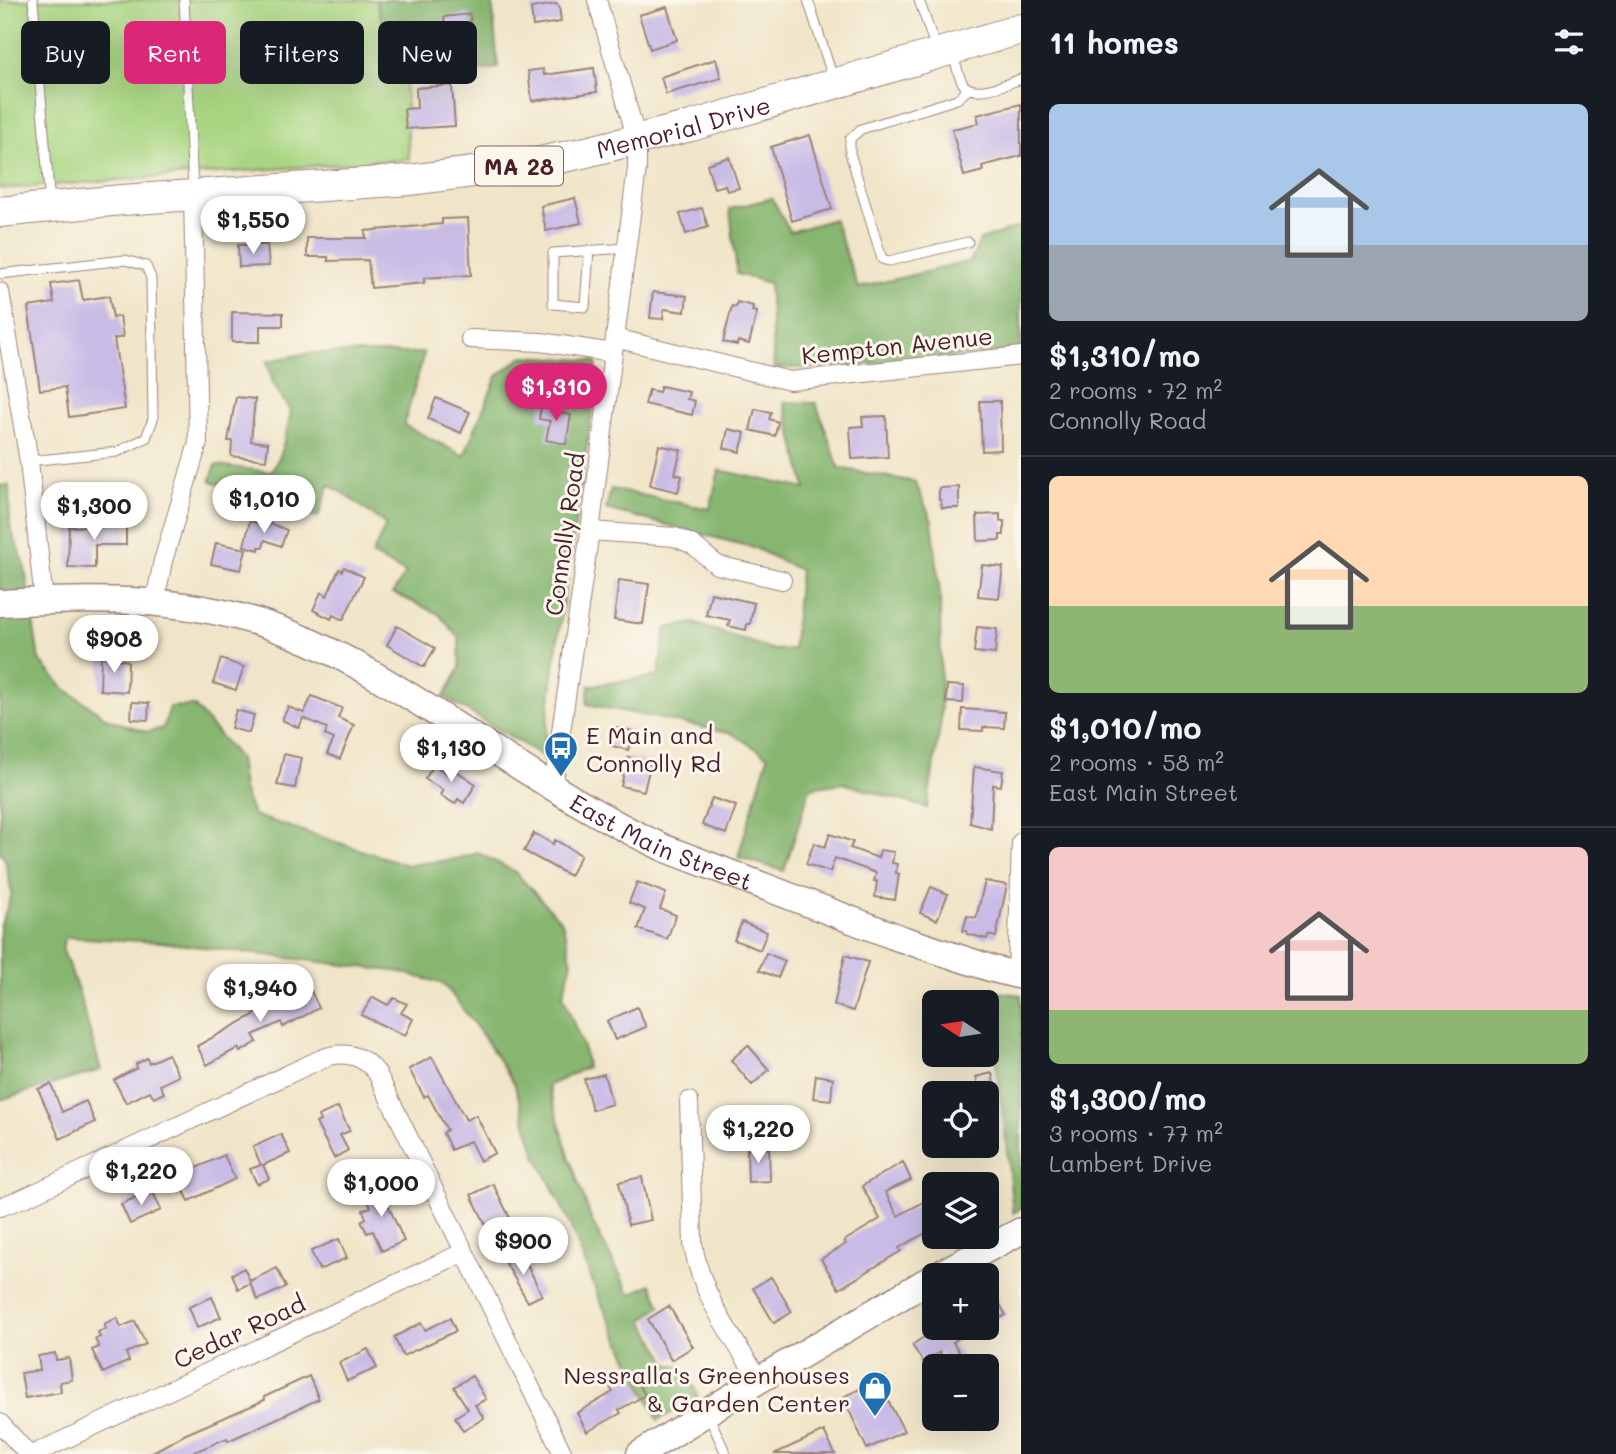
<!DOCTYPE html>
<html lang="en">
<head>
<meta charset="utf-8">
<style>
	:root { --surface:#171b24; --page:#20242c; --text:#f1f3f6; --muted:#9ea1a6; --line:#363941; --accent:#db2777 }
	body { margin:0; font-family:Mali,sans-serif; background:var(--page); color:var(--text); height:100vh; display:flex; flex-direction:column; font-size:26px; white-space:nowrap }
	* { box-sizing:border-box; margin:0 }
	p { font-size:23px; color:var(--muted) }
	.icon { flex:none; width:38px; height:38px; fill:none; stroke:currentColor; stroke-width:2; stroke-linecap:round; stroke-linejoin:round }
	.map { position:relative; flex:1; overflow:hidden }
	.details { display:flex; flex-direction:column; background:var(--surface); width:595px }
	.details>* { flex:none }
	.top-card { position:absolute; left:21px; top:21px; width:665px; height:63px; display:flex; gap:14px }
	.needle { width:46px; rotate:282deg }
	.tools { position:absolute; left:922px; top:990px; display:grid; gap:14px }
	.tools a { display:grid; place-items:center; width:77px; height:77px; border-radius:10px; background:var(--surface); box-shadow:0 7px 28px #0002; font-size:35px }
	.price { position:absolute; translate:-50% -60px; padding:0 16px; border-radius:24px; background:#fff; color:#222; font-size:23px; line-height:46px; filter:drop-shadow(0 2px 4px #0008) }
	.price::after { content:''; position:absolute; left:50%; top:42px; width:21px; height:16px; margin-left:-10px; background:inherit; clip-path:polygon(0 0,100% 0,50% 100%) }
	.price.active { background:var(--accent); color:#fff }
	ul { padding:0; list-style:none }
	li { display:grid; align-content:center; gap:14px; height:371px; padding:0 28px }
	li+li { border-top:2px solid var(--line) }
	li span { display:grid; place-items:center; height:217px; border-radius:10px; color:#555 }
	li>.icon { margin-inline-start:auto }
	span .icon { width:126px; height:126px; fill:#fffc; stroke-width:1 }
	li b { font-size:30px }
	h2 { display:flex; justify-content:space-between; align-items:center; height:84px; padding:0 28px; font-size:30px }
	.pill { padding:0 24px; border-radius:10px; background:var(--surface); box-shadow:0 7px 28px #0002; font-size:24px; line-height:63px }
	.pill.active { background:var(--accent); color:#fff }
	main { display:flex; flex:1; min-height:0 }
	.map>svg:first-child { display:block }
	.green { fill:#a8d581; stroke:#797a56; stroke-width:2 }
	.forest { fill:#86b66f; stroke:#686a4d; stroke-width:2 }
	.building { fill:#c8bbe6 }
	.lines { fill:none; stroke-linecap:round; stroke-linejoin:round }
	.service-casing { stroke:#9d827a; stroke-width:11 }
	.minor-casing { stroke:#9d827a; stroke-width:20 }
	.secondary-casing { stroke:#9d827a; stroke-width:29 }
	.primary-casing { stroke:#9d827a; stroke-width:32 }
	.service { stroke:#fff; stroke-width:9 }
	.minor { stroke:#fff; stroke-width:18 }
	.secondary { stroke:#fff; stroke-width:26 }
	.primary { stroke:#fff; stroke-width:30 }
	.labels { text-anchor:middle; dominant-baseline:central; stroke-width:6; stroke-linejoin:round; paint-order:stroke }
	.shield { fill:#fbf7ec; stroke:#7f6065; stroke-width:2 }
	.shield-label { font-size:23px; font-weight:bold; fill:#4a1f2b }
	.street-label { font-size:24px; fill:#4a1f2b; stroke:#fbf7ec }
	.poi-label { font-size:24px; fill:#4a1f2b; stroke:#fbf7ec; text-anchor:start }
</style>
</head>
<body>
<main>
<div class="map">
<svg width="1021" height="1454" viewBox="0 0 1021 1454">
	<rect width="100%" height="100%" fill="#fbf7ec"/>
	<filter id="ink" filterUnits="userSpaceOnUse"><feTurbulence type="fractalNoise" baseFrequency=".0143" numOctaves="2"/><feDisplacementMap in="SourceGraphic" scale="14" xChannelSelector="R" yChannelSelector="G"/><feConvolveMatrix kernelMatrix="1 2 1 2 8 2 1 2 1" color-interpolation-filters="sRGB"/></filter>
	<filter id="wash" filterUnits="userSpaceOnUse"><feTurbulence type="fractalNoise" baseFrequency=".00686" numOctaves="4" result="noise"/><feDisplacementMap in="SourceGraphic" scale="28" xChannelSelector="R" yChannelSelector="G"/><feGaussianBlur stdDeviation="1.57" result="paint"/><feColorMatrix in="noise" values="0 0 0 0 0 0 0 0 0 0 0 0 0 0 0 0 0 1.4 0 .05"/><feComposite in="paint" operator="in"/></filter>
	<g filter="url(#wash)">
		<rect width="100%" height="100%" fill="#f0e5c8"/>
		<!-- green -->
		<path class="green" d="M0,0H401L409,159L0,189Z"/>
		<!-- forest -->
		<path class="forest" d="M376,0H492L498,68L434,77L393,59Z
			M772,198L790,232L834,219L858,288L971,261L980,240L1021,226V350L825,368H774L769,283L737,274L730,209Z
			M310,353H424L404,425L464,456L497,376L524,356L596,361L597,380L556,651L543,756L444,697L460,668L459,638L439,614L393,593L406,573L372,555L386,525L346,495L329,485L318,517L210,481L216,465L271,472L281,454L291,413L273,383L267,361Z
			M784,402L816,403L839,468L915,482L932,521L940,594L941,720L927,808L843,783L810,788L784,871L738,857L768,756L731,733L587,704L589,686L658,676L666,628L694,623L774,650L793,649L800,570L755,548L606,509L611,489L710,509L719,470L806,489Z
			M9,485L10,527L24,563L39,660L64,688L108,719L147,732L163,728L170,707L194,706L239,758L243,789L253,815L407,865L451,860L478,853L514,871L562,922L572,962L563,995L585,1053L587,1067L548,1086L570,1159L593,1224L630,1294L651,1284L661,1306L643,1320L669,1365H680L691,1379L698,1398L658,1420L598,1296L566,1215L536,1155L514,1083L481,1033L444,984L401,972L161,942L65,937L62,948L78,990L101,1070L0,1100V927L12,894L5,859L0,853V486Z
			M981,990L1021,995V1209L1013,1213L1005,1130L996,1063L987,1036V1003H981Z"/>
		<g id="blocks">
			<!-- building -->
			<path class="building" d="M556,4L559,6L561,22L533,26L531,8Z
				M667,7L677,40L650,49L639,15Z
				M470,14L472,35L447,38L444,17Z
				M716,59L721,78L666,94L661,77Z
				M594,68L597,92L532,101L528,71L543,69L544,75Z
				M452,85L455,126L406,129L404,109L417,108L416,88Z
				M1021,104V156L982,166L983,171L964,176L952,129L979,123L977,115Z
				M810,135L832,209L792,221L771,147Z
				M729,157L739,188L727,191L725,185L714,188L707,164Z
				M575,198L581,223L546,231L541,206Z
				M702,208L708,227L686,234L680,214Z
				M468,218L471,275L424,278V283L371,288L368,260L328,261V257H307V238H366L365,231L442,224V219Z
				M238,245H267L269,266L239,267Z
				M79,280L83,300L109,296L113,318L120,316L123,337L114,339L125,409L69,417L65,387L40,390L28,307L54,303L51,284Z
				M653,292L687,296L685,312L664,309L663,319L650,318Z
				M737,302L753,306L752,311L757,312L749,344L738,341L737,345L723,342L732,306L736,307Z
				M232,312L283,313V326H260V342H232Z
				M661,386L689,392L687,399L695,401L692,415L645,404L649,390L659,392Z
				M236,397L255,399L251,441L268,443L266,460L231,456L232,441H228Z
				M436,398L470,412L461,433L428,419Z
				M980,401H1000L1001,450L982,451Z
				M542,402L558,405L557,412L571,415L566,444L546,440L550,421L539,419Z
				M755,409L771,412L769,419L778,422L775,436L750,430Z
				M886,416L888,457L852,459L850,427L863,426L862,417Z
				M728,429L745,433L740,452L724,448Z
				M659,445L681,450L675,474L682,476L678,492L650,485Z
				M959,487V508H942L941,500H939V488Z
				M1000,514V521H1004V535H1000V540L978,541L977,515Z
				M107,519H126V545H95V568L68,567L69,527L107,526Z
				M250,521L268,526L269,523L287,530L281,546L265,540L263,547H259V550L244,546Z
				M216,543L246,549L241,570L211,564Z
				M982,565L1003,567L999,598L978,596Z
				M344,567L364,577L343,620L333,615L331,619L313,610L321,592L327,596L339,569L342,571Z
				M619,580L649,584L643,624L614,620Z
				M711,593L754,603L750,624H747L746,630L728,626L730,620L706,615Z
				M397,626L435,648L424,667L387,645Z
				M977,627L997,629L995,654L974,652Z
				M101,656L128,661L127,692L100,690Z
				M221,659L244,667L236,690L213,683Z
				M947,685L964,686L963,703L946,702Z
				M312,696L342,708L338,718L354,725L340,759L327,754L334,739L325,735L327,728L303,718L299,728L282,720L288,707L304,713Z
				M132,702L149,703L148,720L131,719Z
				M962,709L1005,712L1004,728L983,727V731L961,730Z
				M236,710L254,715L249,733L231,728Z
				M614,727L633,731L628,750L609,745Z
				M284,754L301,758L295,788L277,785Z
				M628,757L651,762L644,791L621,786Z
				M434,765L446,773L450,767L476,784L464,803L458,799L455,804L440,795L443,790L425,779Z
				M974,767L1003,771L1001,786L993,785L991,829L970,823Z
				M712,798L736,806L726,834L702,825Z
				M534,833L553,844L555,840L581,855L570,876L524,851Z
				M830,834L853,842L850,848L878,858L880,850L894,852L892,863L897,864L896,873L899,874L895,900L875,897L877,881H874L876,873L835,858L830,872L806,864L814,843L825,847Z
				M985,881L1007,885L996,937L988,935L987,939L967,934V931H963L967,916L976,918Z
				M637,882L666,893L660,909L676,915L667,939L638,929L645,909L629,903Z
				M931,887L948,894L937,920L920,913Z
				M742,922L767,932L760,950L734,940Z
				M766,953L785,961L778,978L759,970Z
				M845,955L868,962L853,1011L834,1005Z
				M299,985L303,994L311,991L319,1008L283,1027L281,1022L253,1035L257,1042L240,1052L238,1048L207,1065L197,1046L272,1005L269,998Z
				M373,997L388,1005L394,998L407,1004L401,1013L413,1019L405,1036L361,1015Z
				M637,1007L646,1027L615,1040L607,1021Z
				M748,1045L769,1070L752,1085L731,1060Z
				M168,1054L179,1076L160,1085L164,1093L154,1098L150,1091L126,1103L114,1080L137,1068L136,1064L147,1058L149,1063Z
				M432,1057L466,1120L476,1115L495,1153L480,1161L470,1141L451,1150L443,1133L447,1130L428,1095L424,1097L409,1069Z
				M992,1073L995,1090L980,1093L976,1077Z
				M604,1074L612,1104L592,1110L584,1079Z
				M816,1075L833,1078L831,1100L813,1098Z
				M51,1084L62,1112L86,1101L95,1122L60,1139L38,1089Z
				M338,1107L350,1131L340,1135L348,1150L334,1158L316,1123L320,1121L318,1116Z
				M281,1134L290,1153L263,1165L269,1179L257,1184L250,1169L261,1165L253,1147Z
				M769,1148L770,1181L748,1182L747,1149Z
				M224,1155L235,1179L189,1201L177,1177Z
				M903,1162L911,1180L885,1192L898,1216L927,1200L934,1212L928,1215L934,1228L899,1248L901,1251L839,1289L821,1259L846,1244L844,1241L880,1219L862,1186Z
				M642,1177L651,1220L628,1225L619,1182Z
				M378,1182L404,1241L382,1251L373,1231L367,1233L361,1221L366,1218L363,1210L371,1207L362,1189Z
				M493,1184L514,1226L492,1237L471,1195Z
				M152,1190L161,1210L130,1224L121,1204Z
				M339,1239L347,1258L319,1270L311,1251Z
				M521,1252L542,1295L528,1302L504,1260Z
				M244,1268L250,1281L277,1268L286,1287L258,1300L250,1283L238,1289L232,1274Z
				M771,1277L792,1312L774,1323L753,1288Z
				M987,1282L1006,1315L987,1325Z
				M212,1297L221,1317L197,1328L189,1307Z
				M669,1306L693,1347L671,1360L648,1319Z
				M117,1318L121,1327L135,1321L146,1344L126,1353L129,1361L103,1373L92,1350L99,1347L95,1339L100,1337L98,1332L106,1329L104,1324Z
				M450,1318L456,1331L403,1356L394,1337L421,1323L425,1330Z
				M938,1328H975L953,1342L964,1360L953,1367H949L940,1352L923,1362L912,1345Z
				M368,1349L377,1368L347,1381L339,1363Z
				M55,1353L56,1360L69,1358L72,1380L60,1382L61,1392L25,1398L21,1373L40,1370L38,1356Z
				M633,1374L645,1395L619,1410L621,1413L587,1432L577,1413L613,1392L610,1387Z
				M309,1376L319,1399L228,1441L227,1438L190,1454H149L186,1434L265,1400L264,1397Z
				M472,1376L486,1399L475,1405L484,1418L463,1431L455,1417L468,1409L454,1387Z
				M885,1377L882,1389L904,1431L867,1449L843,1397Z
				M824,1431L835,1454H774Z"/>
		</g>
	</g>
	<g filter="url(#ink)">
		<use href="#blocks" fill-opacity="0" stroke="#9d827a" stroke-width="2"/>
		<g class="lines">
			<!-- service casing -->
			<g class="service-casing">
				<path id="service" d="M33,0L50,204
					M184,0L193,190
					M808,0L833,78
					M919,0L936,49
					M953,55C956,64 958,74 962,82C971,100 1006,84 1021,79
					M968,242L889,261L882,259L850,153V139L861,129L957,99L969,89
					M589,250L585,307L553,304V253L627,248
					M0,274L125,260L146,266L151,278L153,419L146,438L117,452L29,461
					M708,1414L726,1454"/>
			</g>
			<!-- minor casing -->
			<g class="minor-casing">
				<path id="minor" d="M0,292L29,461L44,601
					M615,338L790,381L1021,356
					M470,339L541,342L613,353
					M590,531L675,537L693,545L717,565L782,580
					M155,601L163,561L198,443L193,195
					M553,787L590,531L637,168V140L597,0
					M1017,975L1021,842
					M689,1101L693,1243C700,1295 733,1337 759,1380
					M0,1207L24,1198L321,1059C343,1050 362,1054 377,1073L563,1454
					M0,1423L28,1454
					M34,1454L464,1252"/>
			</g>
			<!-- secondary casing -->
			<g class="secondary-casing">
				<g id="secondary">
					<path id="s1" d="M0,603C91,598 180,596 267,625C330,646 386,681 441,716C514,762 586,812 664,848L899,938L993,969L1021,976"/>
					<path d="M936,1276L1021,1231"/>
					<path d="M640,1454L759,1380L934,1277"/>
				</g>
			</g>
			<!-- primary casing -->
			<g class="primary-casing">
				<g id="primary">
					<path id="s2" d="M0,212L122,200L409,180L522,166L582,153L691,126L1021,29"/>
				</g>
			</g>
			<!-- service -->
			<use href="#service" class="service"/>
			<!-- minor -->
			<use href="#minor" class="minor"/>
			<!-- secondary -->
			<use href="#secondary" class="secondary"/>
			<!-- primary -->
			<use href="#primary" class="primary"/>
		</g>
	</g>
	<!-- icons -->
	<defs>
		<g id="bus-pin" transform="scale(1.75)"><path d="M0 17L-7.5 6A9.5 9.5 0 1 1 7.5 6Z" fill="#1f6fb2" stroke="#fbf7ec"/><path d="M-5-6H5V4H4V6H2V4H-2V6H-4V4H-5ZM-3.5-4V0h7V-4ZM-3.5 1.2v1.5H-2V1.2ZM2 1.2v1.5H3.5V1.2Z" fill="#fff"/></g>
		<g id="shop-pin" transform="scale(1.75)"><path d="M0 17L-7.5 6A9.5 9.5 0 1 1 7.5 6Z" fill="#1f6fb2" stroke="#fbf7ec"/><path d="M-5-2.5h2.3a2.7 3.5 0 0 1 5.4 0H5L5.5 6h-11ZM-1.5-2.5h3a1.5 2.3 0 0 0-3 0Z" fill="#fff"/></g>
	</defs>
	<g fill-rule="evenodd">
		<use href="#bus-pin" x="561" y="748"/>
		<use href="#shop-pin" x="875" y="1388"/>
	</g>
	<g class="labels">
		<!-- shield labels -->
		<rect class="shield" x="475" y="146.5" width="88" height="39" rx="5"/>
		<g class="shield-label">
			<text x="519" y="166">MA 28</text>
		</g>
		<!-- street labels -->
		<g class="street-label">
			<text stroke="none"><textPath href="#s2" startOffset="690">Memorial Drive</textPath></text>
			<text transform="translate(897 345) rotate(-6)">Kempton Avenue</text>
			<text transform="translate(564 534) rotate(-82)">Connolly Road</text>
			<text stroke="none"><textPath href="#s1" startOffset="721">East Main Street</textPath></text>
			<text transform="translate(239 1331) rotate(-25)">Cedar Road</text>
		</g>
		<!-- poi labels -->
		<g class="poi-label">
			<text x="586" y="734">E Main and<tspan x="586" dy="28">Connolly Rd</tspan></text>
			<text x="850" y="1374" text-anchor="end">Nessralla's Greenhouses<tspan x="850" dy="28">&amp; Garden Center</tspan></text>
		</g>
	</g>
</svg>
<div class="tools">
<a><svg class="needle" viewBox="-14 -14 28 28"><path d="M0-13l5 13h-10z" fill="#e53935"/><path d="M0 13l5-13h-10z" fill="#9ea1a6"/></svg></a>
<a><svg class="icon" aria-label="locate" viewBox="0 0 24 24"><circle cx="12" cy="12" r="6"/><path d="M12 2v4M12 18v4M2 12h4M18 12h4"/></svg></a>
<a><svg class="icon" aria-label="layers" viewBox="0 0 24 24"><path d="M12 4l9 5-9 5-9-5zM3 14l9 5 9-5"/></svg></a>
<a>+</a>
<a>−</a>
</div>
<b class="price" style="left:253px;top:256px">$1,550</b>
<b class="price active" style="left:556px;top:423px">$1,310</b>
<b class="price" style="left:264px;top:535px">$1,010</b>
<b class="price" style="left:94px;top:542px">$1,300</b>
<b class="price" style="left:114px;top:675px">$908</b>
<b class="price" style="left:451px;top:784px">$1,130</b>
<b class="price" style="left:260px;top:1024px">$1,940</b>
<b class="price" style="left:758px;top:1165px">$1,220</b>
<b class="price" style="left:141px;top:1207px">$1,220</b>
<b class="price" style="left:381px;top:1219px">$1,000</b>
<b class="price" style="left:523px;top:1277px">$900</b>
<div class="top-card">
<a class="pill">Buy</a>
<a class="pill active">Rent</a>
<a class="pill">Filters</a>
<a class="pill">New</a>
</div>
</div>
<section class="details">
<h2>11 homes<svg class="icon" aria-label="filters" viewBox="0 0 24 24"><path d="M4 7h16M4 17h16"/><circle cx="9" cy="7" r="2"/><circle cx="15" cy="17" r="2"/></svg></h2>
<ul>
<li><span style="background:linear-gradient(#a9c7e8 65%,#9aa5b1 0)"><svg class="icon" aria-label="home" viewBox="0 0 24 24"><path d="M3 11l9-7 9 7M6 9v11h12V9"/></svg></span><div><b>$1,310/mo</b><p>2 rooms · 72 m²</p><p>Connolly Road</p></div></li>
<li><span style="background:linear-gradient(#ffd9b3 60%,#8fb573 0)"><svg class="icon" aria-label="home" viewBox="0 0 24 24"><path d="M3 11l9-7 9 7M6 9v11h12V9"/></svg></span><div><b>$1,010/mo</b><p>2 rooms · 58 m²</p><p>East Main Street</p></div></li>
<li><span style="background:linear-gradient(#f6c9c9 75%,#8fb573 0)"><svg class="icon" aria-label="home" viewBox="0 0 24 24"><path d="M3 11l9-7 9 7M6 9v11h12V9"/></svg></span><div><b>$1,300/mo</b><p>3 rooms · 77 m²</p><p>Lambert Drive</p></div></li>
</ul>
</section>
</main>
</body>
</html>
